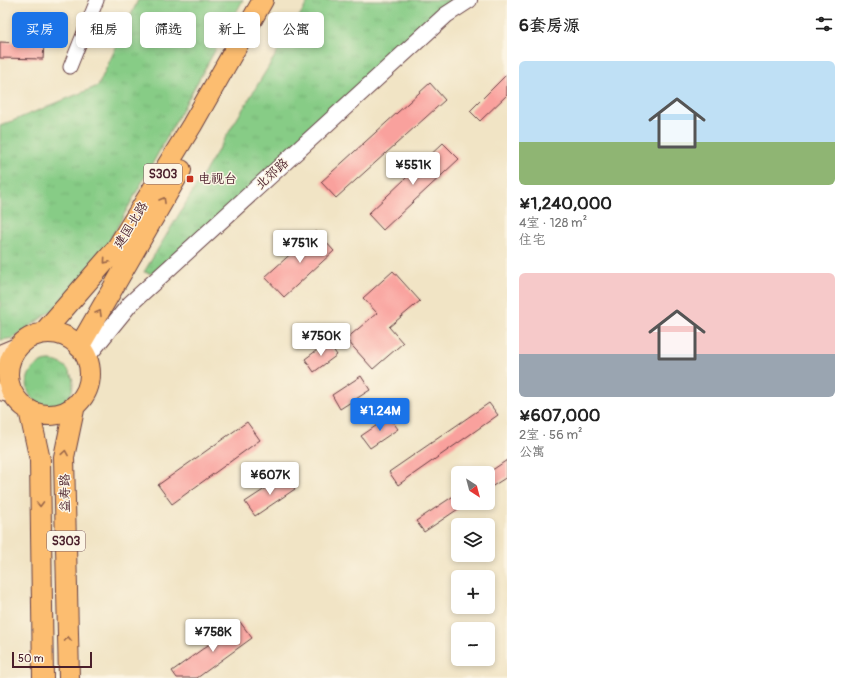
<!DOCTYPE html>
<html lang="zh">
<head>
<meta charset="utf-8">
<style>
	:root { --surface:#fff; --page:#f2f2f2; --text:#222; --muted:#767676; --accent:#1a73e8 }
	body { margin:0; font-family:Pangolin,"LXGW WenKai TC",sans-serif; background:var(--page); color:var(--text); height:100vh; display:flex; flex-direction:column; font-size:15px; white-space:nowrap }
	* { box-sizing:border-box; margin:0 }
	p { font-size:13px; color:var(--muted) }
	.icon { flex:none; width:22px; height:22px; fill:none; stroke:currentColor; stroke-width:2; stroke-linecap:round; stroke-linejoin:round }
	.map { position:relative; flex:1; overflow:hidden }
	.panel { display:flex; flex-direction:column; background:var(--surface); width:340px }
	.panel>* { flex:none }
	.top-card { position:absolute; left:12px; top:12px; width:380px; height:36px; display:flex; gap:8px }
	.needle { width:26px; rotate:144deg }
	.buttons { position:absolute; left:451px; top:466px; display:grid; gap:8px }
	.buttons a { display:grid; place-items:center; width:44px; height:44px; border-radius:6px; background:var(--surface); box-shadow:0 2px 6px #0003; font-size:20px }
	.scale { position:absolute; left:12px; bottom:10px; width:80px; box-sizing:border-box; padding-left:4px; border:2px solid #4a1f2b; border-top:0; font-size:11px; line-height:14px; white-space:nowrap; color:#4a1f2b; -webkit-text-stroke:3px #fcf5e5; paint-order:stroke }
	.price { position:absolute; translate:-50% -34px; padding:0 9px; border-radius:4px; background:#fff; color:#222; font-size:13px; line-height:26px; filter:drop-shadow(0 1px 2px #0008) }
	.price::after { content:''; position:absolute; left:50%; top:24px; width:12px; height:9px; margin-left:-6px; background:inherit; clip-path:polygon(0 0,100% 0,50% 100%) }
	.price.active { background:var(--accent); color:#fff }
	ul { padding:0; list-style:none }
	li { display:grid; align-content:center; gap:8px; height:212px; padding:0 12px }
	li span { display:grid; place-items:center; height:124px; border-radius:6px; color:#555 }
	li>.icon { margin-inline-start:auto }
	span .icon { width:72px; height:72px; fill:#fffc; stroke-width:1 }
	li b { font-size:17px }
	h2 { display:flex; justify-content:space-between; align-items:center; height:48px; padding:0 12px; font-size:17px }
	.chip { padding:0 14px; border-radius:6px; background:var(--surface); box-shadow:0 2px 6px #0003; font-size:14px; line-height:36px }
	.chip.active { background:var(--accent); color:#fff }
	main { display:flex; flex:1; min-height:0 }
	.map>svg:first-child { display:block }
	.grass { fill:url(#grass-tufts); stroke:#687658 }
	.building { fill:#f9a19d }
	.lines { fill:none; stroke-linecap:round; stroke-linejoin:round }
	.minor-casing { stroke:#633d42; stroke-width:15 }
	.tertiary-casing { stroke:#633d42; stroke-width:18 }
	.secondary-casing { stroke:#633d42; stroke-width:20 }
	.primary-casing { stroke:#633d42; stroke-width:22 }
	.minor { stroke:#fff; stroke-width:13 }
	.tertiary { stroke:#fff; stroke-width:16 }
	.secondary { stroke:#fee5c5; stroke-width:18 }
	.primary { stroke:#fcbd6f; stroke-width:20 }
	.oneway { stroke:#9a664a }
	.poi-dot { fill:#c8321e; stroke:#fcf5e5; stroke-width:1.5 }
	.labels { text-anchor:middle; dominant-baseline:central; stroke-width:3; stroke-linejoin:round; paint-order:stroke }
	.shield { fill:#fcf5e5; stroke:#7f5f63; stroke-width:1 }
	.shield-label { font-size:12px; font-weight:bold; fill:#4a1f2b }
	.street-label { font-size:13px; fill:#4a1f2b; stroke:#fcf5e5 }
	.poi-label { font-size:13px; fill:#4a1f2b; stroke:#fcf5e5; text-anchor:start }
</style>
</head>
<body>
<main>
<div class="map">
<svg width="507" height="678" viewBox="0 0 507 678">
	<defs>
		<pattern id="grass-tufts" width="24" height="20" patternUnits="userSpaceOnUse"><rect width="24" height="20" fill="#87cc86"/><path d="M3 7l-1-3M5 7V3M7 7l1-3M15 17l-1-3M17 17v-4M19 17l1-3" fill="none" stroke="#76af74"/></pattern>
	</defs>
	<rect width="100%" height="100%" fill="#fcf5e5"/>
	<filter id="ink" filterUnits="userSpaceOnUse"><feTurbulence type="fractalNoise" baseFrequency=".025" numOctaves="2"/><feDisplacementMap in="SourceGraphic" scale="8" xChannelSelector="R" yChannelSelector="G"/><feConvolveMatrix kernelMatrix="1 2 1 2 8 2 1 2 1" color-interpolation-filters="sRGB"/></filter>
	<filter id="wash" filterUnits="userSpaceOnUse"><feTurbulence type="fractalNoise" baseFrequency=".012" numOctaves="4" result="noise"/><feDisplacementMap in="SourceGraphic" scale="16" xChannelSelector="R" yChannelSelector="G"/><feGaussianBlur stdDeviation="0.9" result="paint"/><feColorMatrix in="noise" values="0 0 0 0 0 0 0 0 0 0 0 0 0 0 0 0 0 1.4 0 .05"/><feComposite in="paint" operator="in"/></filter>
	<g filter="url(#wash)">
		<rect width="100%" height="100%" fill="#f1e4c5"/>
		<!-- grass -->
		<path class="grass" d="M138,0H243L94,269L58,306L14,338L0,340V126L98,86Z
			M309,0H468L154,274L144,272Z
			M27 384a23 23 0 1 1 46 0a23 23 0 1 1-46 0Z"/>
		<g id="blocks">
			<!-- building -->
			<path class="building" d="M0,42L44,44L43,59L0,58Z
				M507,74V95L480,121L470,111Z
				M430,83L445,100L336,198L321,182Z
				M443,143L459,159L383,230L368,214Z
				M316,231L334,251L284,297L265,277Z
				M393,271L420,301L389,327L403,343L373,369L346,339L377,313L363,298Z
				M328,342L337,355L314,372L305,359Z
				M361,376L370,390L340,409L332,395Z
				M489,403L498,415L398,485L389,472Z
				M389,417L398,429L370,448L361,436Z
				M247,422L260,440L172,504L158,485Z
				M507,460V477L488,489V473Z
				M286,475L295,489L255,516L245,502Z
				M458,493V503H467L424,532L416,521Z
				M240,622L252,638L197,678H177L172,671Z"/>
		</g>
	</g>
	<g filter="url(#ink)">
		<use href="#blocks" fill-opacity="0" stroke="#633d42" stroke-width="1"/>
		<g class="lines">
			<!-- minor casing -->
			<g class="minor-casing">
				<path id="minor" d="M70,67L97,0"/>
			</g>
			<!-- tertiary casing -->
			<g class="tertiary-casing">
				<path id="tertiary" d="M86,358L130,304L446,15L469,0"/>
			</g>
			<!-- secondary casing -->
			<g class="secondary-casing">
				<path id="secondary" d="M0,354L19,346
					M0,391L13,394"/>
			</g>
			<!-- primary casing -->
			<g class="primary-casing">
				<path id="primary" d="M43,333L116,249L192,125L263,0
					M8 374a41 41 0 1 1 82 0a41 41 0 1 1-82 0Z
					M79,347L181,170
					M29,410L40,460L43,678
					M69,678L64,457L75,405"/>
			</g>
			<!-- minor -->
			<use href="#minor" class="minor"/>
			<!-- tertiary -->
			<use href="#tertiary" class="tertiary"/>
			<!-- secondary -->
			<use href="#secondary" class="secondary"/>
			<!-- primary -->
			<use href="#primary" class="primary"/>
		</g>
		<!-- one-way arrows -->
		<defs><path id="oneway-chevron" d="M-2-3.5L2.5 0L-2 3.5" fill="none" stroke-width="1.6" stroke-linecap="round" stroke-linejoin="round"/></defs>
		<g class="oneway">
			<use href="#oneway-chevron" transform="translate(163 200) rotate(-60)"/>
			<use href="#oneway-chevron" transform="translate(106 261) rotate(131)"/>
			<use href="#oneway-chevron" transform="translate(99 313) rotate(-60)"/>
			<use href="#oneway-chevron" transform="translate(65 453) rotate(-81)"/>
			<use href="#oneway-chevron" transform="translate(40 504) rotate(89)"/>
			<use href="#oneway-chevron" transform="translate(68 639) rotate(-91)"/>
		</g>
	</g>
	<!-- markers -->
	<rect class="poi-dot" x="186" y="175" width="8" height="8" rx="2"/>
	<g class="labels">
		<!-- shield labels -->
		<g class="shield">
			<rect x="144" y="164" width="38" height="20" rx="3"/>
			<rect x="47" y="531" width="38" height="20" rx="3"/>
		</g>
		<g class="shield-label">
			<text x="163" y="174">S303</text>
			<text x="66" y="541">S303</text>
		</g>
		<!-- street labels -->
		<g class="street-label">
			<text transform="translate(272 174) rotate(-42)">北郊路</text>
			<text transform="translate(131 225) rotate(-58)">建国北路</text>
			<text transform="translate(65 493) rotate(-91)">益寿路</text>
		</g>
		<!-- poi labels -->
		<g class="poi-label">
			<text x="198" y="179">电视台</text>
		</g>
	</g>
</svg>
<div class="buttons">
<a><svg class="needle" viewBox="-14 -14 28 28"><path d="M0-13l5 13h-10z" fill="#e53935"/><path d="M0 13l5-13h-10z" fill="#767676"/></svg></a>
<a><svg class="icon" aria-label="layers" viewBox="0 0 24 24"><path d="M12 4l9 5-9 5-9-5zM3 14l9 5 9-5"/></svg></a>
<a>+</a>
<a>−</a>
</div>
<div class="scale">50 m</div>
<b class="price" style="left:413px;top:186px">¥551K</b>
<b class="price" style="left:300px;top:264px">¥751K</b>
<b class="price" style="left:321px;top:357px">¥750K</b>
<b class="price active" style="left:380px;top:432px">¥1.24M</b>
<b class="price" style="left:270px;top:496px">¥607K</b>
<b class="price" style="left:213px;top:653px">¥758K</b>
<div class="top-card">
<a class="chip active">买房</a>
<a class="chip">租房</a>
<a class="chip">筛选</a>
<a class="chip">新上</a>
<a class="chip">公寓</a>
</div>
</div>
<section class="panel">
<h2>6套房源<svg class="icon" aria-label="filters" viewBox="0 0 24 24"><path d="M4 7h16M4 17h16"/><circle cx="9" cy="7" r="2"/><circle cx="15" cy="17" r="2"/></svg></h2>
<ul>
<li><span style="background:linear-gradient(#bfe0f5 65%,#8fb573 0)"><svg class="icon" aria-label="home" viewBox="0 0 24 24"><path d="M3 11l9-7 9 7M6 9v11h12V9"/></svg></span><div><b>¥1,240,000</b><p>4室 · 128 m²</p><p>住宅</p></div></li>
<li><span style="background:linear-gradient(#f6c9c9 65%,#9aa5b1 0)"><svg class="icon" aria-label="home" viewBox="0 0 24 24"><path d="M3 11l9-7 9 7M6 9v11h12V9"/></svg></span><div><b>¥607,000</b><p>2室 · 56 m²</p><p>公寓</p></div></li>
</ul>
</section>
</main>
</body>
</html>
